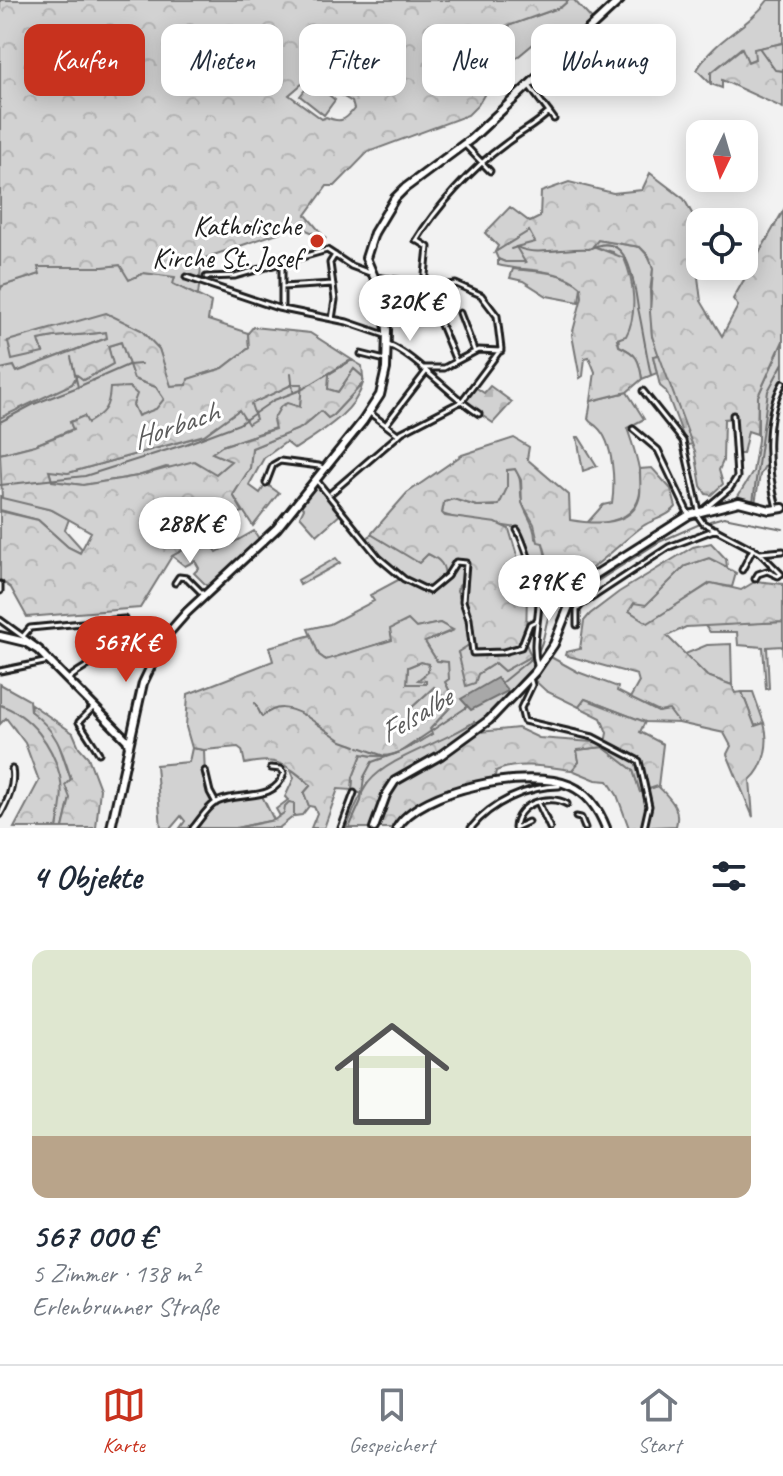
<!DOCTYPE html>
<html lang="de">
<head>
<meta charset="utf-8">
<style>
	:root { --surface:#fff; --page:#f6f6f7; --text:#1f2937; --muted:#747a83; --line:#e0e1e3; --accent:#c8321e }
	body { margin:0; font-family:Caveat,sans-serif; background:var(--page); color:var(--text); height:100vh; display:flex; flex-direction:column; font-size:30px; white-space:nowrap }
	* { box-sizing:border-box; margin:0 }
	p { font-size:26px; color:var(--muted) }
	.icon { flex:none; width:44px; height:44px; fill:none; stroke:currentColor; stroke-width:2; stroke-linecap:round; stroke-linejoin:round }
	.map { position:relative; height:828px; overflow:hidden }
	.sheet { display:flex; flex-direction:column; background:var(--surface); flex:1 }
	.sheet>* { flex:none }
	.guide { position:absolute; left:24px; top:24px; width:736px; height:72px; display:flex; gap:16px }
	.needle { width:52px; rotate:185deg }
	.fabs { position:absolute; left:686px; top:120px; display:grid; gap:16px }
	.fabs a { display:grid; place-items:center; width:72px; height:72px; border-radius:16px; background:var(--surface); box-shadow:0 4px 20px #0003; font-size:40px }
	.price { position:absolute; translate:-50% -68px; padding:0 18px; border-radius:28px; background:#fff; color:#222; font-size:26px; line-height:52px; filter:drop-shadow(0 2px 4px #0008) }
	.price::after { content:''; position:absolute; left:50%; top:48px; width:24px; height:18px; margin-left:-12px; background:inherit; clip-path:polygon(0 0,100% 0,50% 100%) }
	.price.selected { background:var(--accent); color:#fff }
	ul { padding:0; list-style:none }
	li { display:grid; align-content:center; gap:16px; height:424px; padding:0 32px }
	li span { display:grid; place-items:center; height:248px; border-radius:16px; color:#555 }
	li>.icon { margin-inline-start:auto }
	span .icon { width:144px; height:144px; fill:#fffc; stroke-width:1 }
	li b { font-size:34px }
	h2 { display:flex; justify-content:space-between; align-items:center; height:96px; padding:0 32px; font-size:34px }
	.tag { padding:0 28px; border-radius:16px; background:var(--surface); box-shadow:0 4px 20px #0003; font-size:28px; line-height:72px }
	.tag.selected { background:var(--accent); color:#fff }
	.dock { display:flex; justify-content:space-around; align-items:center; height:112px; border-top:2px solid var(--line); background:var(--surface); font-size:22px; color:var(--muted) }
	.dock a { display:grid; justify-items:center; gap:4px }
	.dock .selected { color:var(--accent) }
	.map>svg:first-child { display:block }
	.green { fill:#d2d2d2; stroke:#777; stroke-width:2 }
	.forest { fill:url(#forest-crowns); stroke:#777; stroke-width:2; fill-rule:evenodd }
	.cemetery { fill:url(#cemetery-stones); stroke:#777; stroke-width:2 }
	.water { fill:#a8a8a8; stroke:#707070; stroke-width:2 }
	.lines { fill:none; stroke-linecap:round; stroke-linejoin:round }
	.stream { stroke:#707070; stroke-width:2 }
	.street-casing { stroke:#1c1c1c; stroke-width:9 }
	.secondary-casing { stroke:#1c1c1c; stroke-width:12 }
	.street { stroke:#fff; stroke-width:3 }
	.secondary { stroke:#fff; stroke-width:6 }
	.poi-dot { fill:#c8321e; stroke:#fff; stroke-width:3 }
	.labels { text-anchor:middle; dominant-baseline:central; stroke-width:6; stroke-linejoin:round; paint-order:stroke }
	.poi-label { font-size:28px; fill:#1c1c1c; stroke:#fff; text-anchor:end }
	.water-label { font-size:30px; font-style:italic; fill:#5b5b5b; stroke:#fff }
</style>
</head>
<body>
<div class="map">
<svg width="783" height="828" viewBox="0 0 783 828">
	<defs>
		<pattern id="forest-crowns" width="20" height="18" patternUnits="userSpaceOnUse" patternTransform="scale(2)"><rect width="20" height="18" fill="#d2d2d2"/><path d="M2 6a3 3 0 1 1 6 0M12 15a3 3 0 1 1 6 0" fill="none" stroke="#b4b4b4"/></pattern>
		<pattern id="cemetery-stones" width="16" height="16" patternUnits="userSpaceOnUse" patternTransform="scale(2)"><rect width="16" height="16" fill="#d2d2d2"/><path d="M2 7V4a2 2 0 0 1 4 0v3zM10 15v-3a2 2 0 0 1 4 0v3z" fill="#b4b4b4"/></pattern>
	</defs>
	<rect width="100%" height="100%" fill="#f2f2f2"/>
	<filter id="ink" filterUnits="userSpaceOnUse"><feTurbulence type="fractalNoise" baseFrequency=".0125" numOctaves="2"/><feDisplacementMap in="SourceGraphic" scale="16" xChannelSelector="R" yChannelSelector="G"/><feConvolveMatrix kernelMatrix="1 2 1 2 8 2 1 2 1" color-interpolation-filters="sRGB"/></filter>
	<g filter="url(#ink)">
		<!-- green -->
		<path class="green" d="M569,0H574L595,23L559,54L544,35L496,75L492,70L506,55L496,36L497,30L561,7Z
			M768,0H783V43L755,49V59L747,62L741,48L712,72L711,84L697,70C715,38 748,28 768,0Z
			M312,81L335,100L324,115L300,96Z
			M528,230L536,242L522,247L526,262H505L498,259L495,252Z
			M598,240L640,247L649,257L653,269L650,292L652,336L659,355L653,356L657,373L642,379C639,359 637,354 619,346L613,252L592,246Z
			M120,265L144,273L176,277L174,284L211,302L208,320L248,333L249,348L223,368L189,379L188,385L170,386L159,349L141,330L106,314L8,342L43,352L38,340C61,334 84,336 107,332V338L16,372L0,369V291L2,286L39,274L37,267H102Z
			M513,269C536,272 563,270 581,287L579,302L547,296L523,281L510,278Z
			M783,341V378L772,401L767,462L760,475L755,503L738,499V496L753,472L758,440V396Z
			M121,342L134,379L156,387L164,399L156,409L138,416L133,405L109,403L103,414L87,423L84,416L70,422L73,429L35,445L0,454V417L72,384L77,374L84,380L112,364L108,346Z
			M352,360L362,366L363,377L354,369L338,392L327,389L329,374Z
			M302,383L300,408L275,428L222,446L213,453L232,461L216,474L166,467L138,476L83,485L52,481L49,470L68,473L204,435L239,409L248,423L250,404L293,384Z
			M363,383C356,412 319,433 295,449L286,442L264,458L249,485L260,493L266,484L279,493L253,526L233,495L250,468L252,448L301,428L321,411L328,418L333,415Z
			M627,392L644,419L627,428C636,455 657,505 618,519C606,523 599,525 587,523L603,505L612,503C615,484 614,442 597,427C594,424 590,423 588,419L591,401Z
			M577,437H579L597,466L583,471Z
			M515,469C523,480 519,488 522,501C525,515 535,523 535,538L543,543L546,558L531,561L523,537L517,528L458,519L442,514L444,502L453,499L477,506H495L507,488V470Z
			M317,483L342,513L317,535L300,516L304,508L300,504Z
			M0,496L52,510L69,519L65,530L83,550L80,553L68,547L38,520L0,510Z
			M254,531L261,542L209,588L194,573L199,568L195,561L185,566L172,556L206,537L217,552Z
			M371,534L419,562L428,554L440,559L445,568L462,559L467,562L468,570L457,590L466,613L469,645L458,653L478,674L495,663L504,671L531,656L535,669L514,694L477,727L474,722L367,784L362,794L352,790L353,777L362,754C393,762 406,749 432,734L430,729L455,702L445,682L448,663L437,661L425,642L452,631L440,623L416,628L392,640L326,660L319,655L308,629L330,624L374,601L370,595L402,578L365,542Z
			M336,558L340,563L300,585L298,580Z
			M709,558L736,573L732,587L710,583L648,624L629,611L634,602L646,604L685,566Z
			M783,622V661L782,646L767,647L769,688L766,689L763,647L738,645L737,632H710L704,625Z
			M731,644L732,685L707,676L685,654L707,645Z
			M549,656L578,672L618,687L617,691L658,712L669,709L679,723L645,722L585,699L579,707L546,691L532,678Z
			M420,662L429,664L426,684H407L408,667Z
			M0,684L29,700L30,711L46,723L56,736L71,780L70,798L63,828H57C64,781 63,764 30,728C20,717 14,710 0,705Z
			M434,687L447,701L423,723L410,709Z
			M742,692H753L764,723L755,726Z
			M603,747L633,770L640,792L658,786C670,799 681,807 676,826L629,828L617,795L608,781L596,780L572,770L579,762L576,750Z
			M192,748L204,750L205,777L215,804L261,794L274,820L236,828H180L185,821L181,816L171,828H161L156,765L189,762Z
			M290,768L311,785L304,793L309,806L302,815L294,816V806L280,816L276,809L288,800L285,797L294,778Z"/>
		<!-- forest -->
		<path class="forest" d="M0,0H569L561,7L497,30L496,36L506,55L492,70L496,75L478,105L468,115L368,152L335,186H327L306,215L326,239L298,226L202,259L198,296L173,284L175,277L144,273L129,280L120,265L102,267H38L40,274L2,286L0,290ZM310,77L352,102L354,109C345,121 340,123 326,117L322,119L289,95Z
			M783,43V108L722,80V88L711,84V73L742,48L748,62L755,59L754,49Z
			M650,173L684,199L700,228V259L696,261L701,301L722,336L738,306L733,299L783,211V341L758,396L757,434L748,431L743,454H738L733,418L724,419L723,461L719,470L723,484L711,495L706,494L701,486L695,451L679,414L652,336L650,312L653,269L649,256L640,247L598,240L593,246L624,258C634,281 638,314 626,336L617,339L619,346C637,354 639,359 642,379L627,392L591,401L595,372L589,357L585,358L583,376L580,378L572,335L582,297L581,287C560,267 524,272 498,265V259L505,262H525L516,247L535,242L529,231L495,252L498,246L485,233L510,207L530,222L540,217L541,192L569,182L613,193L642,190Z
			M106,313L141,330L159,349L171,386L187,385L188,379L223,368L249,348L248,333L253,327L310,333L352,360L329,374L328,389L338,392L354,369L363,377V383L333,415L328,418L321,411L301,428L252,448L250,468L233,495L243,512L204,526L206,537L172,556L140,608L27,617L11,588L0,580V511L38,520L68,547L80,553L91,532L52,510L2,498L0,454L35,445L73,430L70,422L84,416L88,423C104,413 109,408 110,388L129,387L137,394L133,405L138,416L156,409L164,399L156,387L134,379L121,342L108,346L113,364L84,380L77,375L72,384L0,418V369L14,366L17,372L107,338L106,332C84,336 60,334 39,340L43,353L12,360L8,341ZM293,384H302L300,407L287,403L281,406L273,420L275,429L222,446L212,453L231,461L216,474L194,461L138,476L83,485L52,481L49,471L68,473L204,435L239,410L248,424L256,419L251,404Z
			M514,438L529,447L527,459L569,495L570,520C593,524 634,528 640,495C641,487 640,477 640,469L652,468L671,489L676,507C667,518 653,519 643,526C618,544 594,573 564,583C550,576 547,557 543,543L538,542L534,524L522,503L521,480L515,469L507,470V488L499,505L477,506L453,499L444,502L442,513L445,516L496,523L509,529L527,589L526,644L531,656L504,671L495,663L478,674L475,683L466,686L458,652L469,645L466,613L457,590L468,570L467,562L462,559L448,578L445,579C445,565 441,560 428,554L419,563L371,534L407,493L462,455Z
			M711,543L726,559L727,567L709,558L685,566L646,605L634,603L629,611L648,623L711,583L741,590L756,581L783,584V622L686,627L667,636L707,676L732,685L735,693L742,692L755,726L764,723C770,742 765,767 750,780L753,817L727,754L731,746L724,733L679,723L669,710L659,712L630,698L639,682L637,675L565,655L566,652L580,649L584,621L590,614L619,592L693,547Z
			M408,620L416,628L440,623L453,630L425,642L437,661L448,662L449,679L445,682L455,702L430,729L432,734C405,750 394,761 362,754L353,777L352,790L338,789L324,828H311L317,813L314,807L309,806L304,793L311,785C287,765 278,756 245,764L242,750L238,747L204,750L192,748L186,727L188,694L273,661L269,647L311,635L319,655L326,660L392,640L390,629ZM420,662L429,664L428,672L418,680L426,681V684H407L408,667ZM434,687L447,701L423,723L410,709Z
			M585,699L645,722L640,732L663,744L658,786L640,792L633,770L603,747L577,750L579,762L572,770C549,767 518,761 496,771L494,780C459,787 412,793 395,828H346C353,813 359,795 369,782C389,757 445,742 474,722L480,732L518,728L539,738L605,743L607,733L601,718L579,707Z
			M31,704L73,733L79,747L88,757L100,789L96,828H63L70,798L65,785L71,779C62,749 56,730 30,711Z
			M0,705C31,715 53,746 60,776C64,793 60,811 57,828H14L39,781L25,743L6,718L0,724Z
			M289,802L294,803V816L279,828H236L274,820L284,813L285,806Z"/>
		<!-- cemetery -->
		<path class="cemetery" d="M659,355L692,444L687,446L666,391L660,386L653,356Z
			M490,386L512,402L493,423L464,403L475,387L484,393Z"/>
		<!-- water -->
		<path class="water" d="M497,678L508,691L471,710L461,699Z"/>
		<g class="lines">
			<!-- stream -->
			<path class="stream" d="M760,49L775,70L783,71
				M511,249L517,247C534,257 568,247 589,249C629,228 634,283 638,308C643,330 646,353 651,375
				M291,373L293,391
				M80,386L128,365L141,364
				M0,422L34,404L78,387L71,357
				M0,485L85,476L186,444L239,424L274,400L301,390L349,361
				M753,502L768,391L783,363
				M704,514L705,520
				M710,521L724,517L783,529
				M590,586L659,542L700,524
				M537,653C550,634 540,610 566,597
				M501,683L533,657
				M255,703L257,707
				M258,709L262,717C276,704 288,707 304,715
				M306,716L342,741L356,746
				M359,747L384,756
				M349,828L361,801L364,777L372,762L400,752L467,707"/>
			<!-- street casing -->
			<g class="street-casing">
				<path id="street" d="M530,87L554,119
					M464,144L490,171
					M417,240L428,247L424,284L456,361
					M416,241C435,209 473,167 504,145C519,133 535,126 549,112
					M186,277L278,308L347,322L388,336
					M206,277L235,276L327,250L351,266L370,273
					M379,286L406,289L408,281
					M282,287L333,284
					M282,309V262
					M460,313L474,350
					M332,319L335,300L330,263L335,255
					M388,345C414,354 451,397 479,414
					M361,354L385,360
					M422,368H444L478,350L501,351
					M643,391L683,441L699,511
					M370,413L399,435
					M387,423L426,372
					M633,429L658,450L689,515
					M317,481L379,558L404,579L429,591L447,576L456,562L466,563L463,601L469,619L473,653L503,652L521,647L530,624L536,621
					M266,483L273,465L280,461L319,466L325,469
					M331,493L402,432L462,401L501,349L497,316L481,295L456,284L440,286L375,277
					M706,508L730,488L737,477L733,415
					M777,508C767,469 763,419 783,383
					M696,513L703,523L760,553L781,574L778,576L767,571L758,574L755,579
					M517,530C522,537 539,587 539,596C540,619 531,642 537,665
					M760,553L783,551
					M742,570L753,549
					M585,582L594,595
					M175,583L179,577L187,578L204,595
					M0,584V591
					M539,594L577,590
					M569,606L581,605L669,547L716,529
					M0,620L40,649
					M577,625V610L581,605
					M144,630L161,643
					M24,635L30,628L124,619
					M0,671L49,661
					M530,678L532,685L521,708L524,721L593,737L639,761L649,806L644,828
					M68,679C87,664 135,638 160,645
					M94,707L79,722L99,753
					M205,771L210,792L216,803
					M538,802L550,828
					M0,815C8,801 15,784 12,769
					M576,817L581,818L585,828
					M193,828C199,821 207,808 215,803C237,790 275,804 284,773L281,769L271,768
					M341,828L354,793
					M471,828C491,803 527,786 559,786
					M515,828C516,804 548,793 567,804
					M515,828L528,822"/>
			</g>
			<!-- secondary casing -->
			<g class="secondary-casing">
				<path id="secondary" d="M0,636L25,642L38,650L127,740L129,746L111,828
					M129,746L143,683L165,637L187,612L277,528L363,421L380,395L386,369L387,330L383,298L366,258L374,233L395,198L405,188L471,139L620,0
					M374,828L386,795L395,781L441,755L489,720L535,672L554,644L573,596L587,580L689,515L739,502L770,510L783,508
					M397,828C420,788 530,768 571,786C589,794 599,810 606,828"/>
			</g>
			<!-- street -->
			<use href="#street" class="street"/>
			<!-- secondary -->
			<use href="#secondary" class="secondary"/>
		</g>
	</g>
	<!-- markers -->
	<circle class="poi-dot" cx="317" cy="241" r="8"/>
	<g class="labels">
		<!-- poi labels -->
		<g class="poi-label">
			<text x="301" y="225">Katholische<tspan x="301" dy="32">Kirche St. Josef</tspan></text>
		</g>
		<!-- water labels -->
		<g class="water-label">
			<text transform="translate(175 425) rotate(-19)">Horbach</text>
			<text transform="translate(415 715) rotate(-31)">Felsalbe</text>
		</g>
	</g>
</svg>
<div class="fabs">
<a><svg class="needle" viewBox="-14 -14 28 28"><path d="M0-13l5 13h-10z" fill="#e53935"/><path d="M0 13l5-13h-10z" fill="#747a83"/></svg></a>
<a><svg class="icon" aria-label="locate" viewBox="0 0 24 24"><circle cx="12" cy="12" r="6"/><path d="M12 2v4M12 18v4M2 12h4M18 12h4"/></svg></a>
</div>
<b class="price" style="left:410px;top:343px">320K €</b>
<b class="price" style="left:190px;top:565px">288K €</b>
<b class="price" style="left:549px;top:623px">299K €</b>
<b class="price selected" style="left:126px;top:684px">567K €</b>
<div class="guide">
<a class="tag selected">Kaufen</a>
<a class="tag">Mieten</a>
<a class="tag">Filter</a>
<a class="tag">Neu</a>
<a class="tag">Wohnung</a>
</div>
</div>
<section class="sheet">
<h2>4 Objekte<svg class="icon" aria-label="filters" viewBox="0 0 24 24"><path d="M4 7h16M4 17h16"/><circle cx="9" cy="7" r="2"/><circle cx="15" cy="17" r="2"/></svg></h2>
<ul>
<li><span style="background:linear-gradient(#dfe7d0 75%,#b9a48a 0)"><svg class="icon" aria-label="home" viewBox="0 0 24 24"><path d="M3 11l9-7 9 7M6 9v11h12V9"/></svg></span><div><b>567 000 €</b><p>5 Zimmer · 138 m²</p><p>Erlenbrunner Straße</p></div></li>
</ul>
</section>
<nav class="dock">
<a class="selected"><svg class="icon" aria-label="map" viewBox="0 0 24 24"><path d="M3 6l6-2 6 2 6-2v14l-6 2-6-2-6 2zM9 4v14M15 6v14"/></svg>Karte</a>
<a><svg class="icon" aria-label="saved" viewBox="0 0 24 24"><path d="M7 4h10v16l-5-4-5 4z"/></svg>Gespeichert</a>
<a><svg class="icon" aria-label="home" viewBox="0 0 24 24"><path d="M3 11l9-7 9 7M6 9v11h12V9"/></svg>Start</a>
</nav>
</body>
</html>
